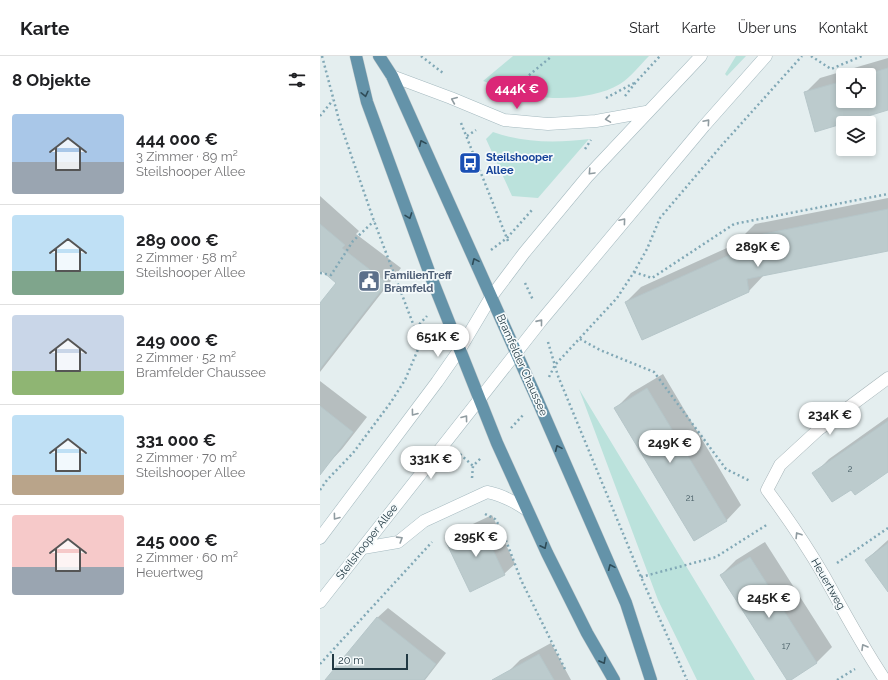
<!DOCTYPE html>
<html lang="de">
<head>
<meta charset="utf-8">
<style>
	:root { --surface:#fff; --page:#f6f6f6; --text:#202124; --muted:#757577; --line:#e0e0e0; --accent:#db2777 }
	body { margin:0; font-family:Raleway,sans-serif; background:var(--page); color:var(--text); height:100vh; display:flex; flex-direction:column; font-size:15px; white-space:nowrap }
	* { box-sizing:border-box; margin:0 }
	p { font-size:13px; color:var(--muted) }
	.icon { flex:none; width:22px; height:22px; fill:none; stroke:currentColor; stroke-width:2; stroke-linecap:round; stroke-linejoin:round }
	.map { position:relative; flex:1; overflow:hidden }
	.drawer { display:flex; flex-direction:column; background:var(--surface); width:320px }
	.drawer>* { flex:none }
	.buttons { position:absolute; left:516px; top:12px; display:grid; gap:8px }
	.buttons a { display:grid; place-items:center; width:40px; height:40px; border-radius:4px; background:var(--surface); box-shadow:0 2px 6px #0003; font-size:20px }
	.scale { position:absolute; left:12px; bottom:10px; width:76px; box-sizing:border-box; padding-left:4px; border:2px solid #213943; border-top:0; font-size:11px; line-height:14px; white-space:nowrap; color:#213943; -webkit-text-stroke:3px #f5fafb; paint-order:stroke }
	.price { position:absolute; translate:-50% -34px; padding:0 9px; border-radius:14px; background:#fff; color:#222; font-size:13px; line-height:26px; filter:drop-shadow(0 1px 2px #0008) }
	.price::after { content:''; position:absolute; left:50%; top:24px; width:12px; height:9px; margin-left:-6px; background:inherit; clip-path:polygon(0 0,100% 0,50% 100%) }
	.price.selected { background:var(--accent); color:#fff }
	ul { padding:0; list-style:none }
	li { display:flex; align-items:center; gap:12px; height:100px; padding:0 12px }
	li+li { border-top:1px solid var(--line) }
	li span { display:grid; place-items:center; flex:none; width:112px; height:80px; border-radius:4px; color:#555 }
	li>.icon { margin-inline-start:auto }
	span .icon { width:48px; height:48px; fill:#fffc; stroke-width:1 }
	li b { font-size:17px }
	h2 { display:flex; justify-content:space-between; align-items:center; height:48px; padding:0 12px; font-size:17px }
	header { display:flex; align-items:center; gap:24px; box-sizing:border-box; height:56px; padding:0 20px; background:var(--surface); border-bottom:1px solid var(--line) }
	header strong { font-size:19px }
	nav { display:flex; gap:22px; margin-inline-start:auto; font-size:14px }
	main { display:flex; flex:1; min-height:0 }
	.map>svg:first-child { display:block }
	.green { fill:#bbe2dc }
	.shadow { fill:#0003; fill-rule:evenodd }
	.building { fill:#bccbcd; stroke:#b6c6c9 }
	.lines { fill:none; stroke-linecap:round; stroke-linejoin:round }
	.street-casing { stroke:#a6b4b8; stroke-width:13 }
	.secondary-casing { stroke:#a4b9bf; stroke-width:13 }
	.primary-casing { stroke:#c1c8ca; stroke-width:13 }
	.path { stroke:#81a8b6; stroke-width:2.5; stroke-dasharray:2 3; stroke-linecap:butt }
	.street { stroke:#fff; stroke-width:12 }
	.secondary { stroke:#fff; stroke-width:12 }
	.primary { stroke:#6493a9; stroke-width:12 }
	.oneway { stroke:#2e4b57 }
	.oneway2 { stroke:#909ca1 }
	.labels { text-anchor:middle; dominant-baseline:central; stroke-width:3.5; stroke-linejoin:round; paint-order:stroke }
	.number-label { font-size:9px; fill:#485e66 }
	.transit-label { font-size:11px; font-weight:bold; fill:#164399; stroke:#f5fafb; text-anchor:start }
	.service-label { font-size:11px; font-weight:bold; fill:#4e5e75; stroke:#f5fafb; text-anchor:start }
	.street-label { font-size:11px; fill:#213943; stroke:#f5fafb }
</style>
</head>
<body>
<header>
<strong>Karte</strong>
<nav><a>Start</a><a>Karte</a><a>Über uns</a><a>Kontakt</a></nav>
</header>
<main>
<section class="drawer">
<h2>8 Objekte<svg class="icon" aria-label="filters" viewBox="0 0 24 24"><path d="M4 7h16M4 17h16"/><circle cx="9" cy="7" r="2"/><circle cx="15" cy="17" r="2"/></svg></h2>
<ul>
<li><span style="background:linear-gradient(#a9c7e8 60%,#9aa5b1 0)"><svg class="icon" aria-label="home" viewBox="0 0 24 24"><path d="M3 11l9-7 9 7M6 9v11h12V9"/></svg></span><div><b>444 000 €</b><p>3 Zimmer · 89 m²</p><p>Steilshooper Allee</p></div></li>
<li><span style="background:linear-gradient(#bfe0f5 70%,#7fa58c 0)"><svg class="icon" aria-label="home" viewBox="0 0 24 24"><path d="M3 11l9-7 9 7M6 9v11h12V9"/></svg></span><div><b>289 000 €</b><p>2 Zimmer · 58 m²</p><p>Steilshooper Allee</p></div></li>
<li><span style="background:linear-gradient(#c9d6e8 70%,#8fb573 0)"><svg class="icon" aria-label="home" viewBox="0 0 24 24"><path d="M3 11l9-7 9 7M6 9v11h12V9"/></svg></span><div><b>249 000 €</b><p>2 Zimmer · 52 m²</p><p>Bramfelder Chaussee</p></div></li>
<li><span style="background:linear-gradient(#bfe0f5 75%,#b9a48a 0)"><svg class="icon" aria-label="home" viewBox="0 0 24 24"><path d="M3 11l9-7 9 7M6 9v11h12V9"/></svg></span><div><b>331 000 €</b><p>2 Zimmer · 70 m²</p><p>Steilshooper Allee</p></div></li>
<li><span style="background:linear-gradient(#f6c9c9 65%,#9aa5b1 0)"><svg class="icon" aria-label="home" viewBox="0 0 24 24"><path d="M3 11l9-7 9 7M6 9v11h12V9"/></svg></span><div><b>245 000 €</b><p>2 Zimmer · 60 m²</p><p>Heuertweg</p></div></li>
</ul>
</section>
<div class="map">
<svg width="568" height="624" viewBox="0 0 568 624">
	<rect width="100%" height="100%" fill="#e4eeef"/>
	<!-- green -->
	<path class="green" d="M193,0H329C320,9 311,21 300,28C279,41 240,45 216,40C198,37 180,31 163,25Z
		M416,0H426L407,20L405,18Z
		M173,76C204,87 237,87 269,83L218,142L192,140L166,83Z
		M259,333L435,624H377L338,544Z"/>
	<!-- shadow -->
	<path class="shadow" d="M568,2V53L496,74L485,37L500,22ZM523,19H549V45H523Z
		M0,140L39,175L36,178L81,212L0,316V249L17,227L0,211Z
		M568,142V194L444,219L429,235L306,246L321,231L420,186V183L435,168Z
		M343,318L421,449L406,465L296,352L311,337Z
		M0,325L47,361L22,393L8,408L0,402Z
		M568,361V411L531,432L494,418L509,403Z
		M172,459L195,508L184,518L127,486L138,475Z
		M568,484V534L546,504Z
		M445,486L512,591L497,606L468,624L401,519L416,504Z
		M68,552L126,597L105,624H7L57,562Z
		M231,587L251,624H193L188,616L200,604Z"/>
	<!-- building -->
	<path class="building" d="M568,12V54L495,76L484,36L523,25V45H549V19H544Z
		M568,153V195L427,223L429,236L322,284L305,246L421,194L419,183Z
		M0,168L25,189L22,192L67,227L0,313V247L16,227L2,215L0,217Z
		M327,332L407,465L374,485L294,352Z
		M0,350L33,376L0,419Z
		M568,365V416L535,439L531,434L512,446L492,417Z
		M161,469L185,519L150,536L126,486Z
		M568,487V536L545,504Z
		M430,501L497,607L471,624H467L400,519Z
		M57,561L116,608L104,624H5Z
		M219,598L234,624H172Z"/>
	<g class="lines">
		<!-- street casing -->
		<g class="street-casing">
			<path id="street" d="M565,624C542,590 523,554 503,518C486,489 467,461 447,434L460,409L498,374L568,322"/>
		</g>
		<!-- secondary casing -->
		<g class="secondary-casing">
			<path id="secondary" d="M72,20L131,42L184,64L228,68L276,65L326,56
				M0,482L117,326L140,293L171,241L204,197L267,121L381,0
				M43,492L78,486L104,465L167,436C183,439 195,446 207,454
				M0,546L221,265L384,70L446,0"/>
		</g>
		<!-- primary casing -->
		<g class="primary-casing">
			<path id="primary" d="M36,0L47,46L111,221L177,387L227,497L267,577L294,624
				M59,0L72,20L217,343L306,547L331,624"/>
		</g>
		<!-- path -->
		<path class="path" d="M2,0L19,64L54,165L95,273
			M101,0L123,17
			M491,0L511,13L542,0
			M181,40L196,44
			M181,40L190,35L232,0
			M305,40L316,26L340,0
			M286,42L314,27
			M0,60L13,44
			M141,67L188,185
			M147,80L156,74
			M265,93L271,84
			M171,194L187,182L212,154
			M314,216L332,222L414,168L568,138
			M0,217L11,219L33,185L54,165
			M205,227L213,244
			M260,283L280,294L334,316L406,413L430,425
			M228,286L238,320L321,521L367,624
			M229,321L235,309L297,242L314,216L327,193L340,162L402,89L482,0
			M191,372L204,358
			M140,398L153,410
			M152,422L153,410L162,401
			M0,434L7,424L33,397L71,346L85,324L99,291L95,273L107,260
			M165,458L175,463L182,474L201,524L245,613
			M517,507L568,472
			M321,521L396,501L448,468
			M0,608L112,486
			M517,624L535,613"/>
		<!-- street -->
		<use href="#street" class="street"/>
		<!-- secondary -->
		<use href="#secondary" class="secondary"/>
		<!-- primary -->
		<use href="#primary" class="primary"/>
	</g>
	<!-- one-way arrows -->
	<defs><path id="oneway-chevron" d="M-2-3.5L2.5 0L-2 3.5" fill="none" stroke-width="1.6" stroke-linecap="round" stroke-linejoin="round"/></defs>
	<g class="oneway">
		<use href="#oneway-chevron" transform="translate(45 38) rotate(77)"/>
		<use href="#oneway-chevron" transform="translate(102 87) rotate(-114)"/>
		<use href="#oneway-chevron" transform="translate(89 160) rotate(70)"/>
		<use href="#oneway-chevron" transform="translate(155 205) rotate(-114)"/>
		<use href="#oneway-chevron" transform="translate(238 392) rotate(-114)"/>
		<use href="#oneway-chevron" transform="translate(224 490) rotate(64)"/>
		<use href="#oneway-chevron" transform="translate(291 511) rotate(-114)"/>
		<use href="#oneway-chevron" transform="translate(283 605) rotate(61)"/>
	</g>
	<g class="oneway2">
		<use href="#oneway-chevron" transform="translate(134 44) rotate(-157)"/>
		<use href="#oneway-chevron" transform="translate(288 63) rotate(171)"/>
		<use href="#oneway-chevron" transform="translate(387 66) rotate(-49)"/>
		<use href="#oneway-chevron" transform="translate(271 116) rotate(133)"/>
		<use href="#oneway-chevron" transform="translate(303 165) rotate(-50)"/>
		<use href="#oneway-chevron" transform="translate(220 266) rotate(-51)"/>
		<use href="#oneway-chevron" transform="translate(94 357) rotate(127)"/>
		<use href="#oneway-chevron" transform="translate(145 362) rotate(-53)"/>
		<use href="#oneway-chevron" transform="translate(16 461) rotate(127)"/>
		<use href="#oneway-chevron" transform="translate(478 479) rotate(-122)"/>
		<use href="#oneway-chevron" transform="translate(80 483) rotate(-32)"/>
		<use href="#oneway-chevron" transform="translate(544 591) rotate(-120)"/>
	</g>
	<!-- icons -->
	<defs>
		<g id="bus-square" transform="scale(1.15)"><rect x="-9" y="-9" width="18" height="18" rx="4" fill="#1a4fb4" stroke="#f5fafb"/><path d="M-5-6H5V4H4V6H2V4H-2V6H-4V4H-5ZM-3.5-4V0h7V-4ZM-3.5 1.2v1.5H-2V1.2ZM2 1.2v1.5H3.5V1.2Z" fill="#fff"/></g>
		<g id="civic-square" transform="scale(1.15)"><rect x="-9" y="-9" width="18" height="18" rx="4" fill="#5c6f8a" stroke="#f5fafb"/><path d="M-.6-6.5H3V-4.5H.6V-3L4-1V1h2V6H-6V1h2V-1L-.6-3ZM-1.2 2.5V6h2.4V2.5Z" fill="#fff"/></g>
	</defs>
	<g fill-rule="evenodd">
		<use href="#bus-square" x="150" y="107"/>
		<use href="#civic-square" x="49" y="225"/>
	</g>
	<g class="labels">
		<!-- number labels -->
		<g class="number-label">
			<text x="530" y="413">2</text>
			<text x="370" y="442">21</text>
			<text x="466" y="590">17</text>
		</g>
		<!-- transit labels -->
		<g class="transit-label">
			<text x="166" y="101">Steilshooper<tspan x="166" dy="13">Allee</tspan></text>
		</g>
		<!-- service labels -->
		<g class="service-label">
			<text x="64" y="219">FamilienTreff<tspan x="64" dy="13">Bramfeld</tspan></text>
		</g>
		<!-- street labels -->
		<g class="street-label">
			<text transform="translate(202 309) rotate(66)">Bramfelder Chaussee</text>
			<text transform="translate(47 486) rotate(-52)">Steilshooper Allee</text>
			<text transform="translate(508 528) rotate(60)">Heuertweg</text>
		</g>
	</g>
</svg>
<div class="buttons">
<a><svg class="icon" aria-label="locate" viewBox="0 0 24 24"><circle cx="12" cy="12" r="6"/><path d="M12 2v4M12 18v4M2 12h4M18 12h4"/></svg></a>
<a><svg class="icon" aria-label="layers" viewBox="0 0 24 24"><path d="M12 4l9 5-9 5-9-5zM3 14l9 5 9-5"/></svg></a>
</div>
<div class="scale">20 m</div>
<b class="price selected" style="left:197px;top:54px">444K €</b>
<b class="price" style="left:438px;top:212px">289K €</b>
<b class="price" style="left:118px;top:302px">651K €</b>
<b class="price" style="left:510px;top:380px">234K €</b>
<b class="price" style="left:350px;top:408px">249K €</b>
<b class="price" style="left:111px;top:424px">331K €</b>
<b class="price" style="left:156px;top:502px">295K €</b>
<b class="price" style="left:449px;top:563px">245K €</b>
</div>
</main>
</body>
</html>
